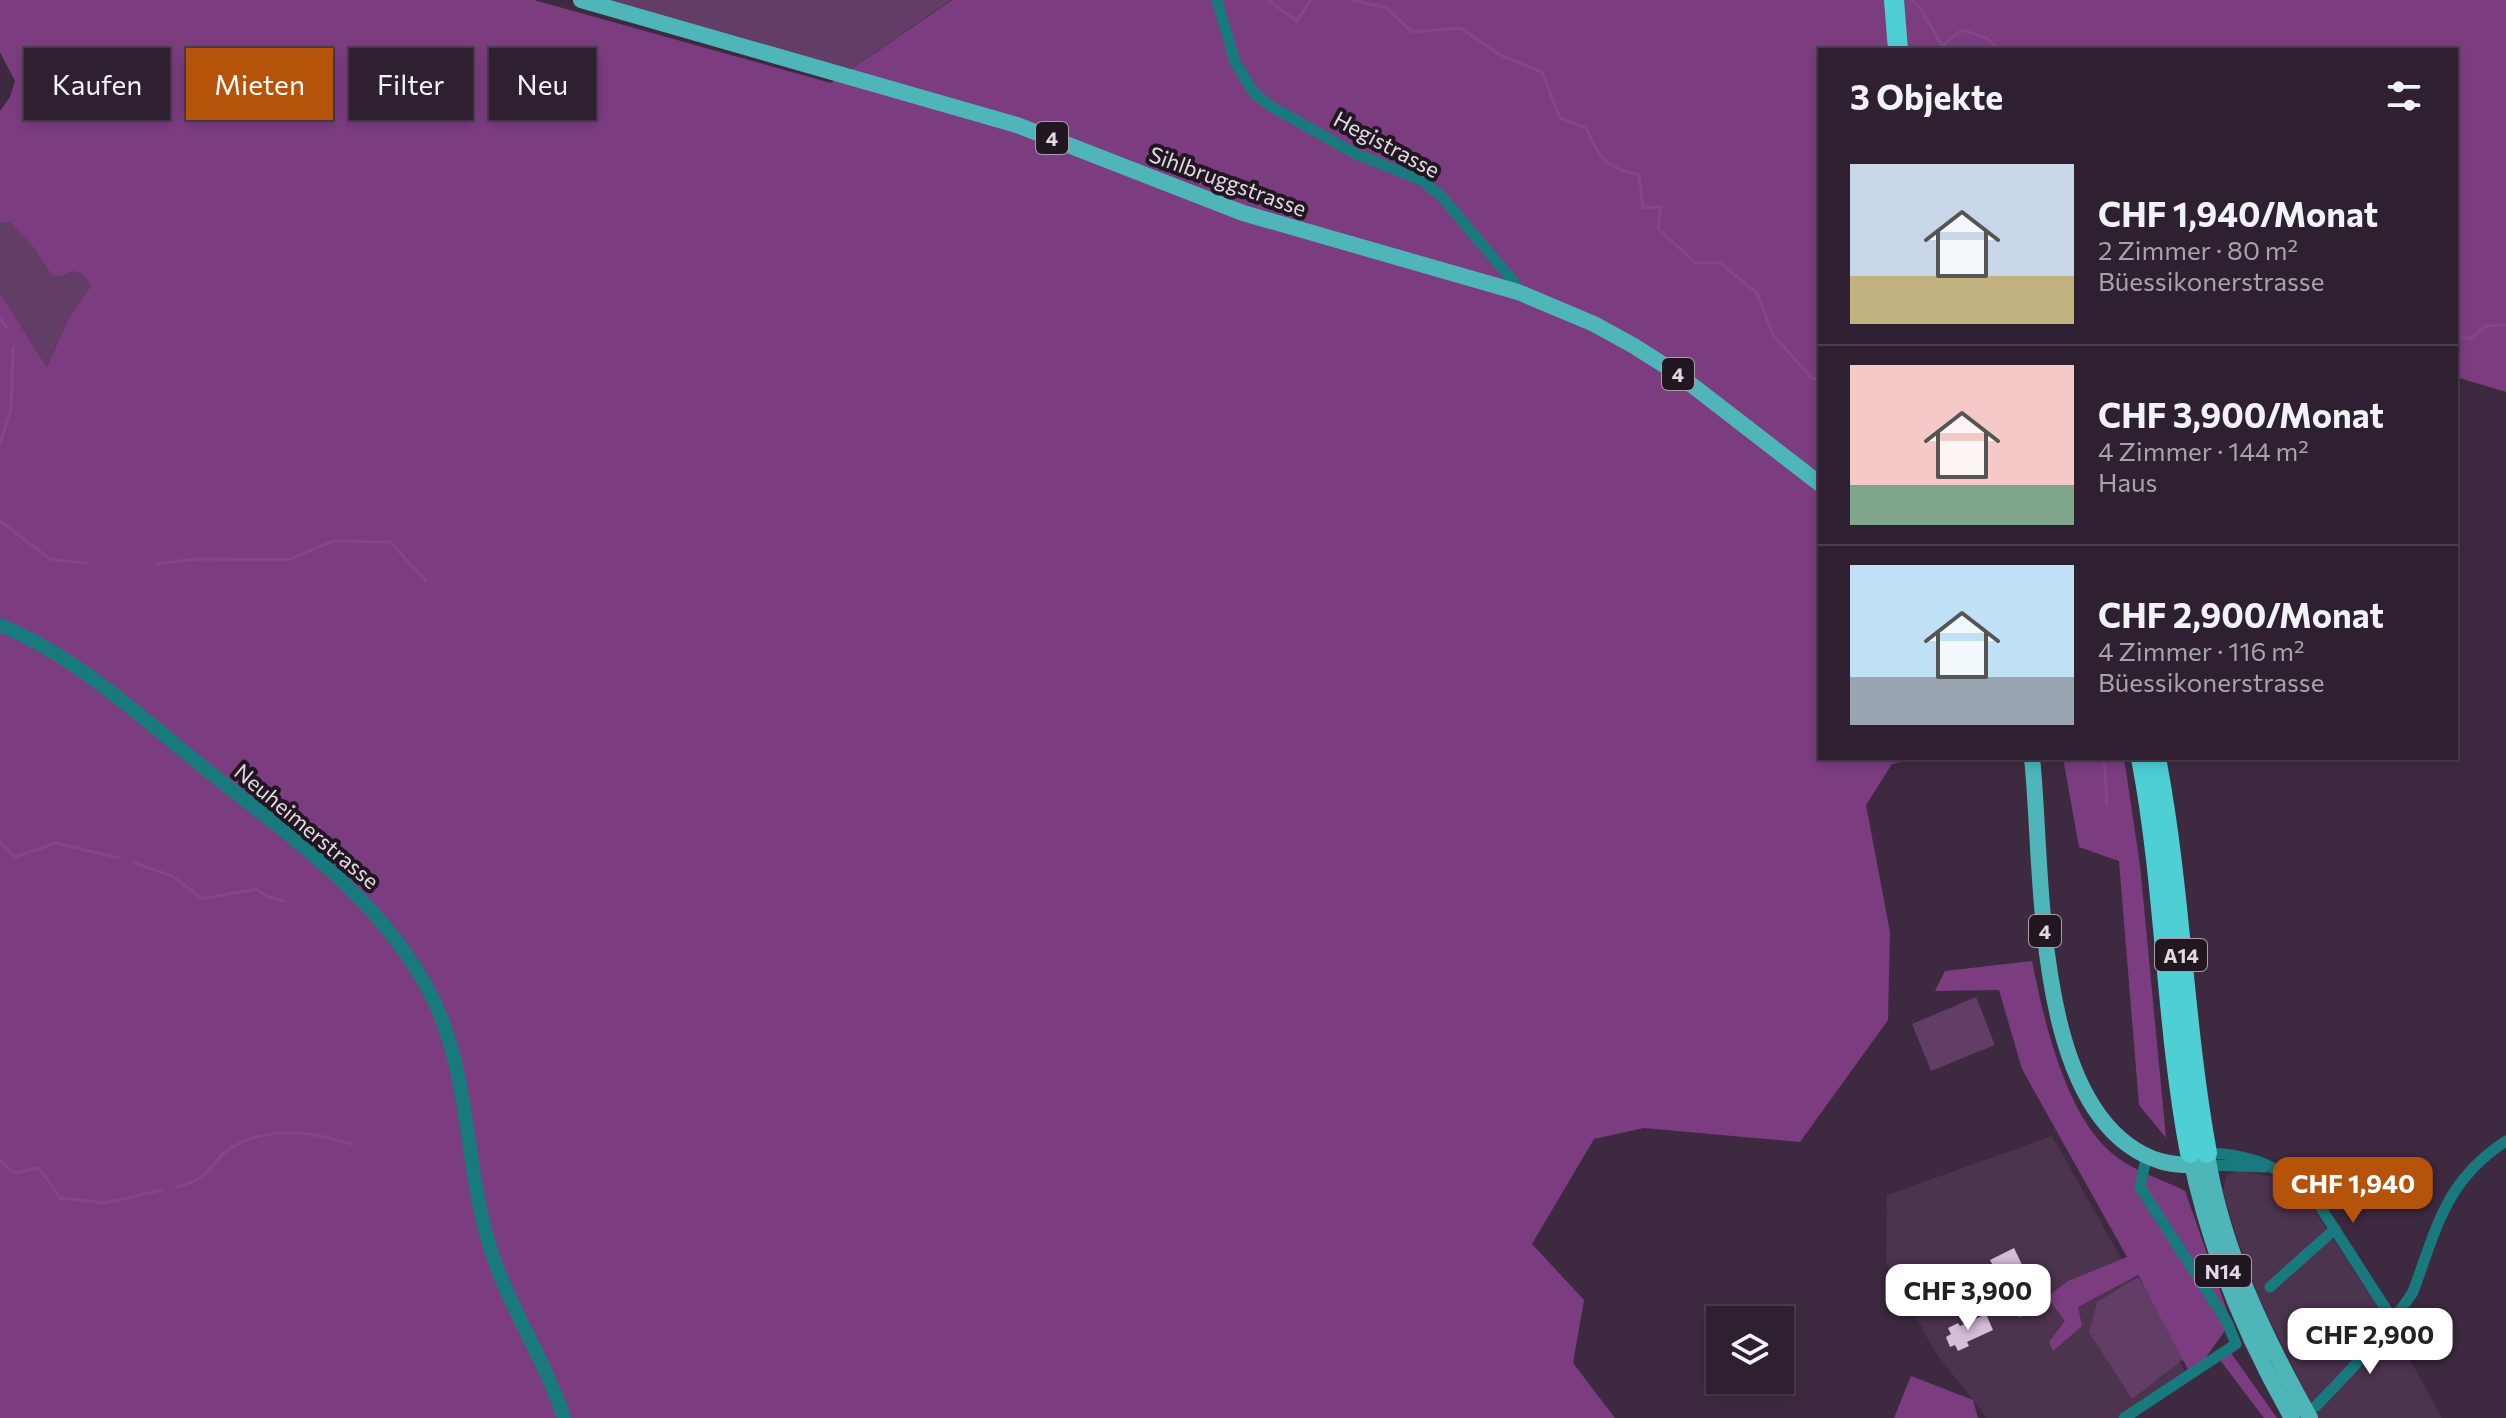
<!DOCTYPE html>
<html lang="de">
<head>
<meta charset="utf-8">
<style>
	:root { --surface:#2e2030; --page:#3a2d3c; --text:#f1f3f6; --muted:#a7a3ab; --line:#493e4c; --accent:#b45309 }
	body { margin:0; font-family:Commissioner,sans-serif; background:var(--page); color:var(--text); height:100vh; display:flex; flex-direction:column; font-size:30px; white-space:nowrap }
	* { box-sizing:border-box; margin:0 }
	p { font-size:26px; color:var(--muted) }
	.icon { flex:none; width:44px; height:44px; fill:none; stroke:currentColor; stroke-width:2; stroke-linecap:round; stroke-linejoin:round }
	.map { position:relative; flex:1; overflow:hidden }
	.drawer { position:absolute; left:1818px; top:48px; width:640px; height:712px; display:flex; flex-direction:column; background:var(--surface); border-radius:0px; box-shadow:0 4px 12px #0003,0 0 0 2px var(--line) }
	.drawer>* { flex:none }
	.top-card { position:absolute; left:24px; top:48px; width:760px; height:72px; display:flex; gap:16px }
	.buttons { position:absolute; left:1706px; top:1306px; display:grid; gap:16px }
	.buttons a { display:grid; place-items:center; width:88px; height:88px; border-radius:0px; background:var(--surface); box-shadow:0 4px 12px #0003,0 0 0 2px var(--line); font-size:40px }
	.price { position:absolute; translate:-50% -68px; padding:0 18px; border-radius:16px; background:#fff; color:#222; font-size:26px; line-height:52px; filter:drop-shadow(0 2px 4px #0008) }
	.price::after { content:''; position:absolute; left:50%; top:48px; width:24px; height:18px; margin-left:-12px; background:inherit; clip-path:polygon(0 0,100% 0,50% 100%) }
	.price.on { background:var(--accent); color:#fff }
	ul { padding:0; list-style:none }
	li { display:flex; align-items:center; gap:24px; height:200px; padding:0 32px }
	li+li { border-top:2px solid var(--line) }
	li span { display:grid; place-items:center; flex:none; width:224px; height:160px; border-radius:0px; color:#555 }
	li>.icon { margin-inline-start:auto }
	span .icon { width:96px; height:96px; fill:#fffc; stroke-width:1 }
	li b { font-size:34px }
	h2 { display:flex; justify-content:space-between; align-items:center; height:96px; padding:0 32px; font-size:34px }
	.chip { padding:0 28px; border-radius:0px; background:var(--surface); box-shadow:0 4px 12px #0003,0 0 0 2px var(--line); font-size:28px; line-height:72px }
	.chip.on { background:var(--accent); color:#fff }
	.map>svg:first-child { display:block }
	.built { fill:#4c334e }
	.green { fill:#623d65 }
	.forest { fill:#7b3d80 }
	.lines { fill:none; stroke-linecap:round; stroke-linejoin:round }
	.stream { stroke:#84468a; stroke-width:3 }
	.building { fill:#d6bdd8 }
	.minor { stroke:#197a7d; stroke-width:11 }
	.tertiary { stroke:#197a7d; stroke-width:14 }
	.primary { stroke:#4eb6b9; stroke-width:16 }
	.motorway { stroke:#4ecfd3; stroke-width:20 }
	.labels { text-anchor:middle; dominant-baseline:central; stroke-width:8; stroke-linejoin:round; paint-order:stroke }
	.shield { fill:#201720; stroke:#a89da9; stroke-width:2 }
	.shield-label { font-size:20px; font-weight:bold; fill:#e3d7e4 }
	.street-label { font-size:22px; fill:#e3d7e4; stroke:#201720 }
</style>
</head>
<body>
<div class="map">
<svg width="2506" height="1418" viewBox="0 0 2506 1418">
	<rect width="100%" height="100%" fill="#3e2a40"/>
	<!-- built -->
	<path class="built" d="M2052,1136L2186,1373L2127,1418H1987L1935,1352L1886,1262L1887,1195Z
		M2236,1170L2276,1178L2310,1204L2394,1331L2442,1418H2318L2260,1300L2237,1238L2223,1191L2226,1177Z"/>
	<!-- green -->
	<path class="green" d="M596,0H951L851,69Z
		M0,222H9L34,248L52,276L61,277L72,271L83,274L91,286L68,319L47,367L0,293Z
		M1976,997L1995,1045L1931,1071L1912,1024Z
		M2138,1277L2185,1358L2132,1399L2089,1332L2097,1302Z"/>
	<!-- forest -->
	<path class="forest" d="M0,0H534L831,83L952,0H2506V392L2456,377V50H1820V758H1919L1892,764L1866,805L1890,932L1888,1020L1800,1142L1644,1128L1594,1139L1532,1244L1584,1300L1573,1363L1615,1418H0V293L47,367L68,319L91,286L82,274L72,271L61,277L52,276L34,248L9,222H0V111L10,97L15,81L0,52Z
		M2063,758H2124L2140,865L2166,1138L2139,1105L2119,861L2079,847Z
		M2032,961C2044,1020 2066,1121 2118,1158C2137,1172 2164,1180 2185,1191L2231,1322L2192,1377L2138,1275L2078,1307L2082,1326L2053,1351L2049,1342L2065,1321L2047,1297L2068,1281L2127,1257L2022,1069L1999,990L1935,991L1945,971Z
		M2231,1353L2277,1418H2264L2220,1360Z
		M1911,1376L1973,1400L1978,1418H1894Z"/>
	<g class="lines">
		<!-- stream -->
		<path class="stream" d="M1268,0L1297,21L1311,0
			M1352,0L1387,8L1412,32L1461,28L1500,55L1542,72L1560,118L1586,128C1600,158 1604,167 1639,175L1643,208L1661,207L1658,229L1696,263H1720L1757,293L1773,335L1812,378L1820,380
			M1911,0L1920,8L1942,46L1962,30L1987,38L1998,50
			M0,319L6,327
			M2456,336L2470,339L2486,326L2506,325
			M0,444L11,408L13,349
			M0,521L50,559L86,563
			M155,564L196,559L288,560L333,541L390,542L426,581
			M2104,758L2107,804
			M0,842L15,857L56,843L119,858
			M135,863L172,876L203,899L256,889L269,897L285,901
			M0,1160L13,1173L39,1168L60,1198L105,1203L162,1190
			M177,1187C216,1178 209,1159 236,1145C274,1125 314,1133 352,1144"/>
	</g>
	<!-- building -->
	<path class="building" d="M2014,1248L2042,1306L2020,1317L1990,1260Z
		M1986,1314L1993,1330L1967,1342L1969,1346L1958,1351L1955,1345L1950,1347L1946,1337L1951,1334L1948,1328L1958,1323L1960,1326Z"/>
	<g class="lines">
		<!-- minor -->
		<path class="minor" d="M1217,0L1235,62L1254,93L1269,105L1354,153L1423,181L1442,197L1514,282L1518,292
			M2207,1153C2255,1154 2290,1170 2321,1208L2393,1320
			M2208,1165L2265,1167
			M2270,1287L2335,1229
			M2316,1406C2351,1370 2385,1335 2413,1292C2437,1227 2445,1181 2506,1141
			M2124,1418L2236,1344L2227,1322L2140,1187L2147,1154"/>
		<!-- tertiary -->
		<path class="tertiary" d="M0,625C75,656 135,712 197,762C282,831 380,895 431,995C471,1074 464,1163 490,1247C508,1306 545,1359 564,1418"/>
		<!-- primary -->
		<path class="primary" d="M581,0L1017,125L1243,213L1518,292L1594,324L1634,346L1675,372L1820,484
			M2032,758C2044,867 2030,1120 2160,1161C2175,1166 2193,1165 2208,1165
			M2207,1154C2222,1249 2264,1335 2310,1418
			M2190,1155C2209,1247 2245,1336 2292,1418"/>
		<!-- motorway -->
		<path class="motorway" d="M1894,0L1898,50
			M2141,758C2166,889 2165,1022 2190,1153
			M2156,758C2181,888 2183,1022 2207,1153"/>
	</g>
	<g class="labels">
		<!-- shield labels -->
		<g class="shield">
			<rect x="1036" y="122" width="32" height="32" rx="6"/>
			<rect x="1662" y="358" width="32" height="32" rx="6"/>
			<rect x="2029" y="915" width="32" height="32" rx="6"/>
			<rect x="2155" y="939" width="52" height="32" rx="6"/>
			<rect x="2195" y="1255" width="56" height="32" rx="6"/>
		</g>
		<g class="shield-label">
			<text x="1052" y="138">4</text>
			<text x="1678" y="374">4</text>
			<text x="2045" y="931">4</text>
			<text x="2181" y="955">A14</text>
			<text x="2223" y="1271">N14</text>
		</g>
		<!-- street labels -->
		<g class="street-label">
			<text transform="translate(1387 144) rotate(28)">Hegistrasse</text>
			<text transform="translate(1228 181) rotate(20)">Sihlbruggstrasse</text>
			<text transform="translate(307 826) rotate(40)">Neuheimerstrasse</text>
		</g>
	</g>
</svg>
<div class="buttons">
<a><svg class="icon" aria-label="layers" viewBox="0 0 24 24"><path d="M12 4l9 5-9 5-9-5zM3 14l9 5 9-5"/></svg></a>
</div>
<b class="price on" style="left:2353px;top:1225px">CHF 1,940</b>
<b class="price" style="left:1968px;top:1332px">CHF 3,900</b>
<b class="price" style="left:2370px;top:1376px">CHF 2,900</b>
<div class="top-card">
<a class="chip">Kaufen</a>
<a class="chip on">Mieten</a>
<a class="chip">Filter</a>
<a class="chip">Neu</a>
</div>
<section class="drawer">
<h2>3 Objekte<svg class="icon" aria-label="filters" viewBox="0 0 24 24"><path d="M4 7h16M4 17h16"/><circle cx="9" cy="7" r="2"/><circle cx="15" cy="17" r="2"/></svg></h2>
<ul>
<li><span style="background:linear-gradient(#c9d6e8 70%,#c2b280 0)"><svg class="icon" aria-label="home" viewBox="0 0 24 24"><path d="M3 11l9-7 9 7M6 9v11h12V9"/></svg></span><div><b>CHF 1,940/Monat</b><p>2 Zimmer · 80 m²</p><p>Büessikonerstrasse</p></div></li>
<li><span style="background:linear-gradient(#f6c9c9 75%,#7fa58c 0)"><svg class="icon" aria-label="home" viewBox="0 0 24 24"><path d="M3 11l9-7 9 7M6 9v11h12V9"/></svg></span><div><b>CHF 3,900/Monat</b><p>4 Zimmer · 144 m²</p><p>Haus</p></div></li>
<li><span style="background:linear-gradient(#bfe0f5 70%,#9aa5b1 0)"><svg class="icon" aria-label="home" viewBox="0 0 24 24"><path d="M3 11l9-7 9 7M6 9v11h12V9"/></svg></span><div><b>CHF 2,900/Monat</b><p>4 Zimmer · 116 m²</p><p>Büessikonerstrasse</p></div></li>
</ul>
</section>
</div>
</body>
</html>
